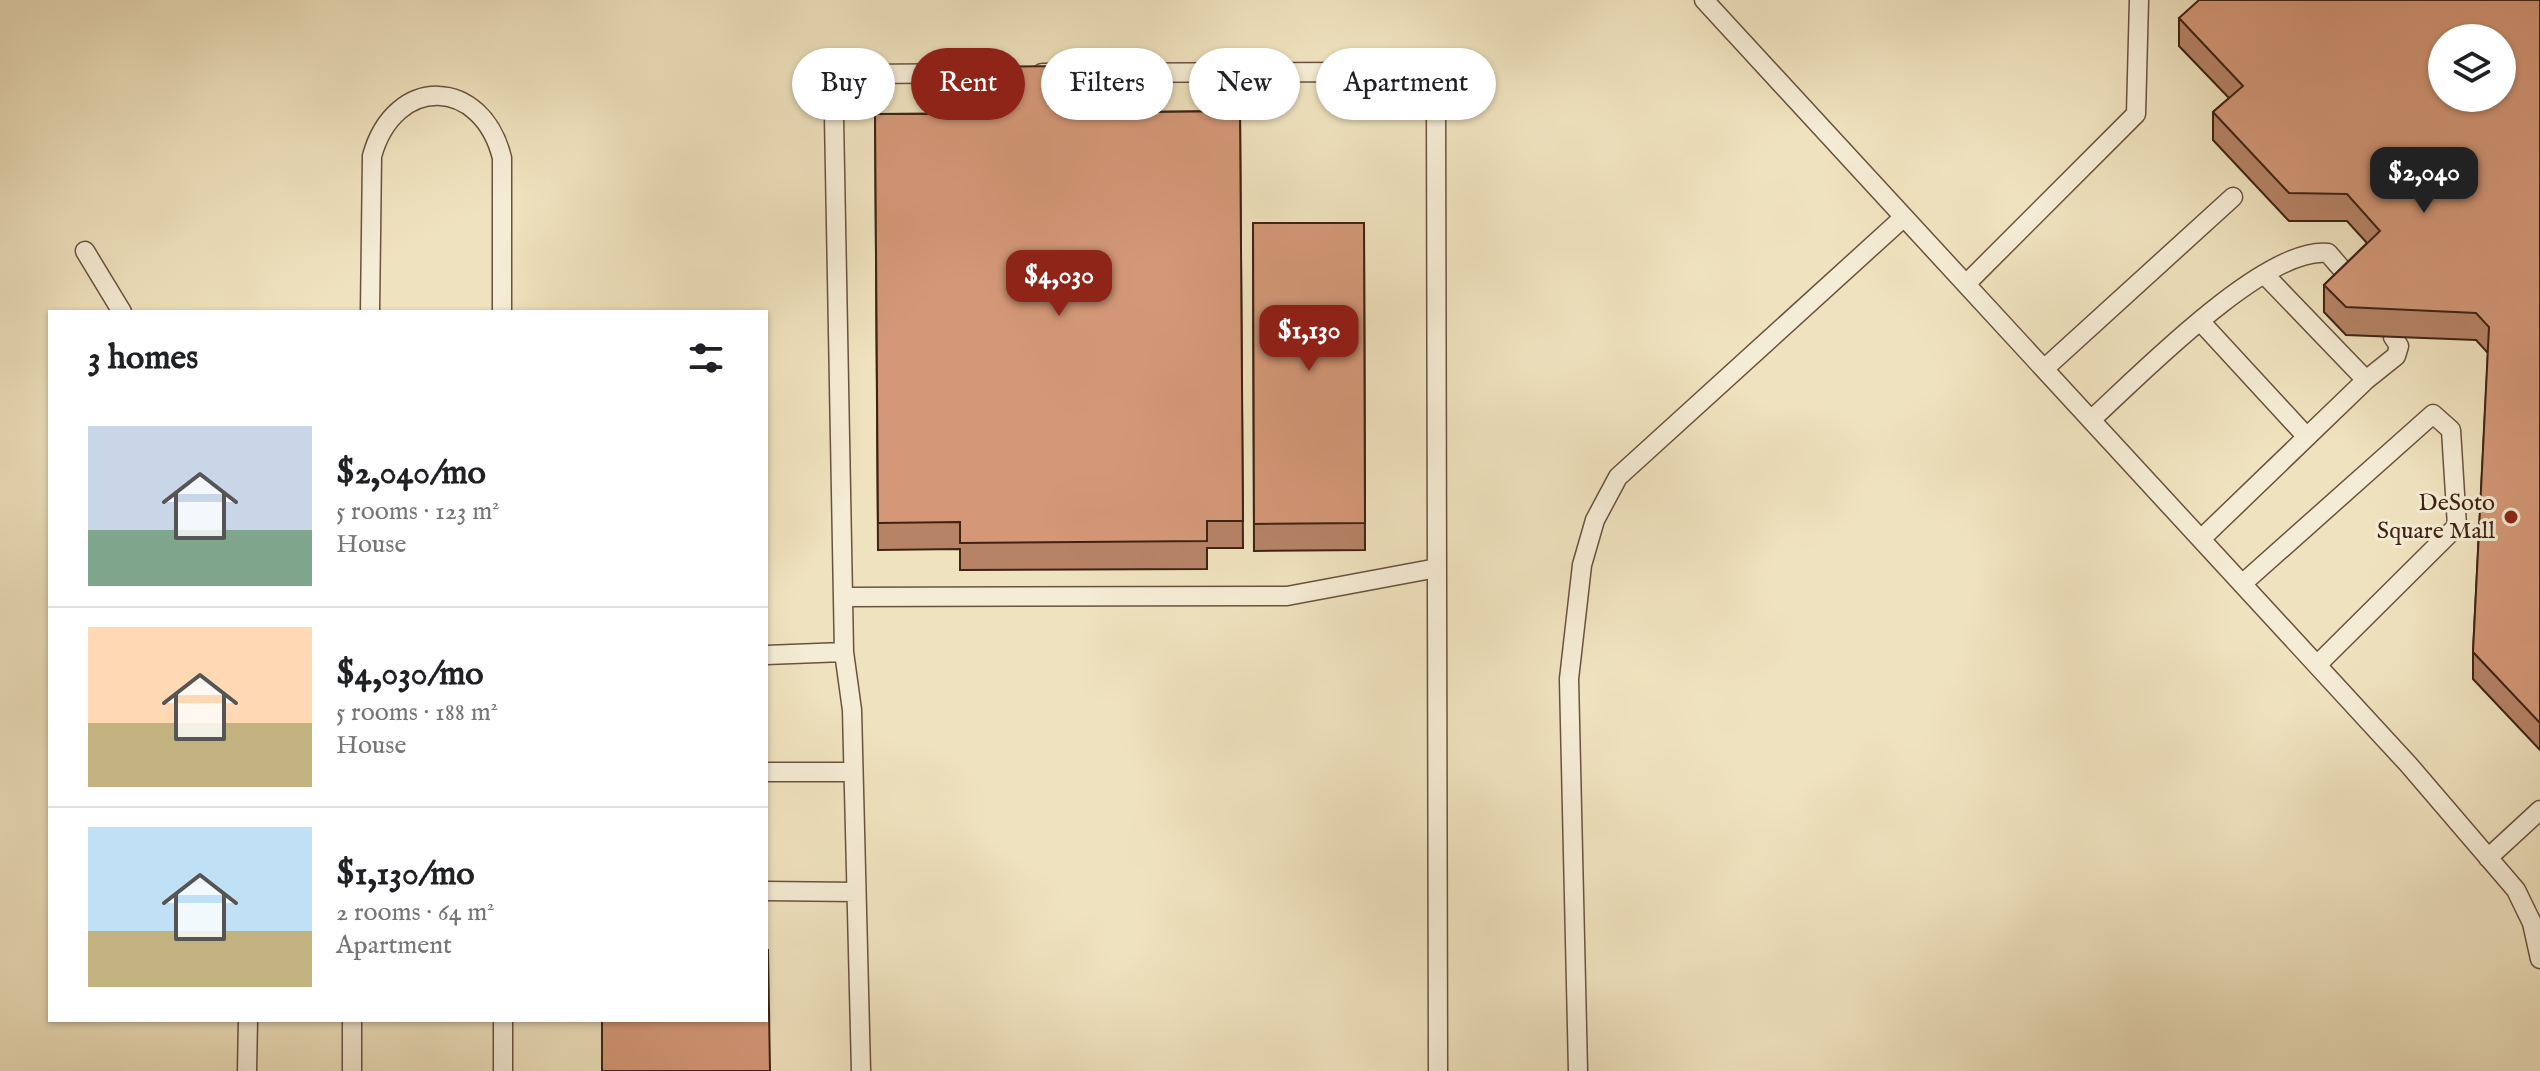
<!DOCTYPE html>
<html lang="en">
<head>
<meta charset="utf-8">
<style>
	:root { --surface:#fff; --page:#f6f6f6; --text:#202124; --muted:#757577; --line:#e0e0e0; --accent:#8f2418 }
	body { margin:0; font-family:"IM FELL English",serif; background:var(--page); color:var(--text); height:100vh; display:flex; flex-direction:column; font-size:30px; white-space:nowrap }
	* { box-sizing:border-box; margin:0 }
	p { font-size:26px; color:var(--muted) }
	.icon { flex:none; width:44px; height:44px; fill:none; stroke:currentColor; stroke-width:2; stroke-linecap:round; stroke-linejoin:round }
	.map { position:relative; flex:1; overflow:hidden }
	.panel { position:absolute; left:48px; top:310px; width:720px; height:712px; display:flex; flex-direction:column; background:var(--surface); border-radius:0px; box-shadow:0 2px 6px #0004 }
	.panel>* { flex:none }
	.banner { position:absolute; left:792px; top:48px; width:760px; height:72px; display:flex; gap:16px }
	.tools { position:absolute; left:2428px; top:24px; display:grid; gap:16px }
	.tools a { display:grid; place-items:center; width:88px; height:88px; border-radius:50%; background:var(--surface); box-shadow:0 2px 6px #0004; font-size:40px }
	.price { position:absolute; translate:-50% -68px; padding:0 18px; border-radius:16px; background:var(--accent); color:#fff; font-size:26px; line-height:52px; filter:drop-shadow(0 2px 4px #0008) }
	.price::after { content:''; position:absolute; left:50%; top:48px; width:24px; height:18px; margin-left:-12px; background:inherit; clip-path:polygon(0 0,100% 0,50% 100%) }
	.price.active { background:#222; color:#fff }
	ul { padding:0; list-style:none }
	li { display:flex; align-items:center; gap:24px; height:200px; padding:0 40px }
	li+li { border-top:2px solid var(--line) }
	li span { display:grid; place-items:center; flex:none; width:224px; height:160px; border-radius:0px; color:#555 }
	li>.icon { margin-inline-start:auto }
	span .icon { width:96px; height:96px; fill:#fffc; stroke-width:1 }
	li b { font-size:34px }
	h2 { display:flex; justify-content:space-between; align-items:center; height:96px; padding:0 40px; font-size:34px }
	.tag { padding:0 28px; border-radius:36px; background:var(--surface); box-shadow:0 2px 6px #0004; font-size:28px; line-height:72px }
	.tag.active { background:var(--accent); color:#fff }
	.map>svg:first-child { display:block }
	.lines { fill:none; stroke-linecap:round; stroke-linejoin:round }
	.lane-casing { stroke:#6b523e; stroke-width:21 }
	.lane { stroke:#f5ecd5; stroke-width:18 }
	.wall { fill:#b68367; stroke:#3f2213; stroke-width:2 }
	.building { fill:#d49878; stroke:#3f2213; stroke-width:2; fill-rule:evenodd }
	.poi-dot { fill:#8f2418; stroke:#f5ecd5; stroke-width:3 }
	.labels { text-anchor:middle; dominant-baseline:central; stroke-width:6; stroke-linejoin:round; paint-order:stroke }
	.poi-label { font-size:24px; fill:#3f2213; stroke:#f5ecd5; text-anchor:end }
</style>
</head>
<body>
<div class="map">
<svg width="2540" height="1071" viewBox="0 0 2540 1071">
	<rect width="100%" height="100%" fill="#efe2be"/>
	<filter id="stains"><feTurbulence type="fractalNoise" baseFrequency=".0025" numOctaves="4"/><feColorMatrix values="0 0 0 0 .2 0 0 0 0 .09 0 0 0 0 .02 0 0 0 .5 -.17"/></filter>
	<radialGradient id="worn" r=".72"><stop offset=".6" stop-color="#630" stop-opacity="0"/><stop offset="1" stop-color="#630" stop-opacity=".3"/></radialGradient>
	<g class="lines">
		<!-- lane casing -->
		<g class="lane-casing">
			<path id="lane" d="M1704,0L2408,764L2516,890L2532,923L2540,959
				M1042,73L1405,72L1436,95L1438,1071
				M85,251L122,312
				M2264,274L2366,380
				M1966,284L2136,114L2139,0
				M370,312L372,156C395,74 482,77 502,158V312
				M2200,321L2307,437
				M2044,369L2233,197
				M2091,420C2137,378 2266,245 2328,253L2354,283
				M2201,539L2366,380L2396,356L2399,346L2393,337
				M2242,584L2433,414L2451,430L2457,526L2317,665
				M843,597L1287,596L1437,568
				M766,655L844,652
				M766,772H853
				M2488,858L2540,810
				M766,891L856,892
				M503,1020V1071
				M247,1071L248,1020
				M352,1071V1020
				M861,1071L852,710L844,652L834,117L861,74L997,73
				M1578,1071L1569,679L1582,565L1595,520L1618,477L1904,217"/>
		</g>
		<!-- lane -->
		<use href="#lane" class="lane"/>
	</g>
	<!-- wall -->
	<path class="wall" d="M2540,0V750L2473,679V652L2488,353L2476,340L2346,335L2324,312V285L2367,243L2347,221H2289L2213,140V112L2229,98L2179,46V18Z
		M1240,111L1243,548H1207V569L960,570V549L878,550L875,114Z
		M1253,223H1364L1365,550L1254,551Z"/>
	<!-- building -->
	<path class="building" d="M2199,0H2540V723L2473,652L2489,327L2476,313L2346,307L2324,285L2380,231L2347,194L2289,193L2213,112L2243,86L2179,18ZM2442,38H2502V98H2442Z
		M1066,66L1067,113L1240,111L1243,521H1207V541L960,543V522L878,523L875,114H974V67Z
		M1253,223H1364L1365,523L1254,524Z
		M766,950H768L770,1071H602V1020H766Z"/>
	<!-- markers -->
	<circle class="poi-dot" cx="2511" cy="517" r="8"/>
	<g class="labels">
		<!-- poi labels -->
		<g class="poi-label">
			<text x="2495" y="503">DeSoto<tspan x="2495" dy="28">Square Mall</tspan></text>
		</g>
	</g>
	<rect width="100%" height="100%" filter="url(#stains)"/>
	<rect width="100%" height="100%" fill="url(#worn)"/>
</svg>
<div class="tools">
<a><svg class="icon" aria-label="layers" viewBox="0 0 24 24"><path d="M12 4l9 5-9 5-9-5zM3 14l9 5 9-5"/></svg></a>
</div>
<b class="price active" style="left:2424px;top:215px">$2,040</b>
<b class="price" style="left:1059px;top:318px">$4,030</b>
<b class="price" style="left:1309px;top:373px">$1,130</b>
<div class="banner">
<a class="tag">Buy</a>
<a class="tag active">Rent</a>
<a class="tag">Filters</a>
<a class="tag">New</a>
<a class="tag">Apartment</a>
</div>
<section class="panel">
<h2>3 homes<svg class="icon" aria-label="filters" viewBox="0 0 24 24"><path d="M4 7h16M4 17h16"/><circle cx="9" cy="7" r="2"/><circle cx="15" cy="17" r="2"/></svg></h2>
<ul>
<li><span style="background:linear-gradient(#c9d6e8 65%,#7fa58c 0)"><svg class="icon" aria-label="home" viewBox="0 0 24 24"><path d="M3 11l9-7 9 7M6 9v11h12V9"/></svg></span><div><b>$2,040/mo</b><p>5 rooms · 123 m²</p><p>House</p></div></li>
<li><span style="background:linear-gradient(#ffd9b3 60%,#c2b280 0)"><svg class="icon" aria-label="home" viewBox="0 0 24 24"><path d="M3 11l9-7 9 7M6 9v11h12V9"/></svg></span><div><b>$4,030/mo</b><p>5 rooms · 188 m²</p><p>House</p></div></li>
<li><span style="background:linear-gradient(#bfe0f5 65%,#c2b280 0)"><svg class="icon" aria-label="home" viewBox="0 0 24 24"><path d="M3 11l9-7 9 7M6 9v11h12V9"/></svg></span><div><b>$1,130/mo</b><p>2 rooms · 64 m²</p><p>Apartment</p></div></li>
</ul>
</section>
</div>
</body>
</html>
